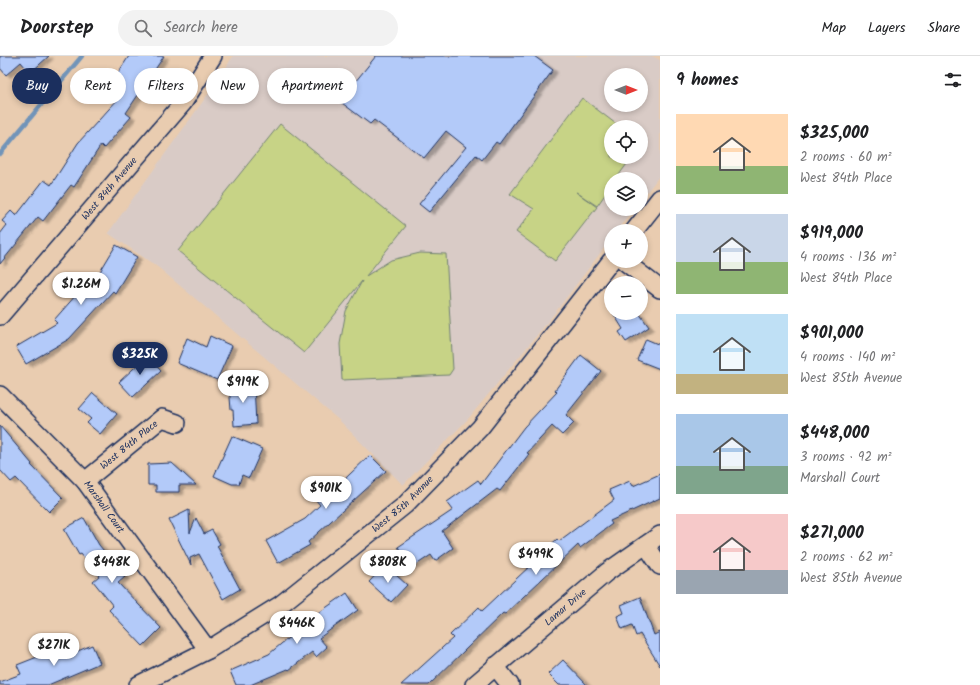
<!DOCTYPE html>
<html lang="en">
<head>
<meta charset="utf-8">
<style>
	:root { --surface:#fff; --page:#f2f2f2; --text:#202124; --muted:#757577; --line:#e0e0e0; --accent:#1b2f5e }
	body { margin:0; font-family:Kalam,sans-serif; background:var(--page); color:var(--text); height:100vh; display:flex; flex-direction:column; font-size:15px; white-space:nowrap }
	* { box-sizing:border-box; margin:0 }
	p { font-size:13px; color:var(--muted) }
	.icon { flex:none; width:22px; height:22px; fill:none; stroke:currentColor; stroke-width:2; stroke-linecap:round; stroke-linejoin:round }
	.map { position:relative; flex:1; overflow:hidden }
	.sheet { display:flex; flex-direction:column; background:var(--surface); width:320px }
	.sheet>* { flex:none }
	.banner { position:absolute; left:12px; top:12px; width:380px; height:36px; display:flex; gap:8px }
	.needle { width:26px; rotate:90deg }
	.tools { position:absolute; left:604px; top:12px; display:grid; gap:8px }
	.tools a { display:grid; place-items:center; width:44px; height:44px; border-radius:50%; background:var(--surface); box-shadow:0 2px 6px #0003; font-size:20px }
	.price { position:absolute; translate:-50% -34px; padding:0 9px; border-radius:14px; background:#fff; color:#222; font-size:13px; line-height:26px; filter:drop-shadow(0 1px 2px #0008) }
	.price::after { content:''; position:absolute; left:50%; top:24px; width:12px; height:9px; margin-left:-6px; background:inherit; clip-path:polygon(0 0,100% 0,50% 100%) }
	.price.selected { background:var(--accent); color:#fff }
	ul { padding:0; list-style:none }
	li { display:flex; align-items:center; gap:12px; height:100px; padding:0 16px }
	li span { display:grid; place-items:center; flex:none; width:112px; height:80px; border-radius:0px; color:#555 }
	li>.icon { margin-inline-start:auto }
	span .icon { width:48px; height:48px; fill:#fffc; stroke-width:1 }
	li b { font-size:17px }
	h2 { display:flex; justify-content:space-between; align-items:center; height:48px; padding:0 16px; font-size:17px }
	.tag { padding:0 14px; border-radius:18px; background:var(--surface); box-shadow:0 2px 6px #0003; font-size:14px; line-height:36px }
	.tag.selected { background:var(--accent); color:#fff }
	header { display:flex; align-items:center; gap:24px; box-sizing:border-box; height:56px; padding:0 20px; background:var(--surface); border-bottom:1px solid var(--line) }
	header strong { font-size:19px }
	nav { display:flex; gap:22px; margin-inline-start:auto; font-size:14px }
	.search { width:280px; height:36px; background:var(--page); display:flex; align-items:center; gap:10px; box-sizing:border-box; padding:0 14px; border-radius:22px; color:var(--muted); font-size:15px }
	main { display:flex; flex:1; min-height:0 }
	.map>svg:first-child { display:block }
	.built { fill:#d9cbc6; fill-rule:evenodd }
	.green { fill:#c7d386; stroke:#718172 }
	.lines { fill:none; stroke-linecap:round; stroke-linejoin:round }
	.stream { stroke:#7194b9; stroke-width:4.5 }
	.building { fill:#b3caf9; stroke:#1b2f5e; filter:url(#shadow) }
	.minor-casing { stroke:#1b2f5e; stroke-width:20 }
	.minor { stroke:#e9ccb0; stroke-width:17 }
	.labels { text-anchor:middle; dominant-baseline:central; stroke-width:3.5; stroke-linejoin:round; paint-order:stroke }
	.street-label { font-size:10px; fill:#1b2f5e; stroke:#e9ccb0 }
</style>
</head>
<body>
<header>
<strong>Doorstep</strong>
<div class="search"><svg class="icon" aria-label="search" viewBox="0 0 24 24"><circle cx="10" cy="10" r="6"/><path d="M15 15l6 6"/></svg>Search here</div>
<nav><a>Map</a><a>Layers</a><a>Share</a></nav>
</header>
<main>
<div class="map">
<svg width="660" height="629" viewBox="0 0 660 629">
	<defs>
		<filter id="shadow"><feDropShadow dx="4.5" dy="2.5" stdDeviation="1" flood-color="#0004"/></filter>
	</defs>
	<rect width="100%" height="100%" fill="#e9ccb0"/>
	<filter id="ink" filterUnits="userSpaceOnUse"><feTurbulence type="fractalNoise" baseFrequency=".025" numOctaves="2"/><feDisplacementMap in="SourceGraphic" scale="8" xChannelSelector="R" yChannelSelector="G"/><feConvolveMatrix kernelMatrix="1 2 1 2 8 2 1 2 1" color-interpolation-filters="sRGB"/></filter>
	<g filter="url(#ink)">
		<!-- built -->
		<path class="built" d="M233,0H652L660,4V119L641,144V123H611V153H634L617,175H611V183L547,267L468,363L403,429L340,365L159,212L108,177L219,23ZM611,19H641V49H611ZM611,71H641V101H611Z"/>
		<!-- green -->
		<path class="green" d="M582,42L620,71H611V101H632L616,123H611V130L597,150L576,136L597,151L555,205L516,176L534,153L510,138Z
			M280,68L406,170L366,220L391,204L420,197L446,198L453,313L449,319L342,324L340,288L346,255L362,225L304,297L178,195Z"/>
		<g class="lines">
			<!-- stream -->
			<path class="stream" d="M0,98L82,0"/>
		</g>
		<!-- building -->
		<path class="building" d="M0,0H49L30,17L21,6L6,19L0,12Z
			M129,0H164L126,57L131,61L104,92L101,89L74,131L71,129L43,165L38,161L0,208V178L7,169L2,165L11,155L16,160L44,124L51,129L78,87L119,42L107,34Z
			M376,0H534L553,14L499,88L496,86L482,104L476,99L429,156L419,148L466,91L446,75L424,102L374,64L370,68L334,41L349,22L355,26Z
			M116,189L137,201L115,237L113,235L69,283L26,308L16,291L57,267L54,264L84,230L89,234Z
			M613,257H639L649,271L626,286L619,276L623,273Z
			M210,280L232,290L217,324L177,307L187,282L206,291Z
			M646,283L660,289V313L637,304Z
			M581,299L601,315L566,359L574,367L562,379L552,370L527,397L529,398L500,435L497,433L442,475L453,492L435,505L431,499L413,511L398,491L453,454L447,446L478,424L481,428L524,371L557,336L555,334Z
			M147,300L161,315L133,341L119,326Z
			M254,328L256,368L234,370L233,354H231L229,329Z
			M93,337L117,358L100,378L87,367L91,363L79,353Z
			M0,370L32,408L31,409L63,442L49,456L16,422L11,426L0,414Z
			M232,380L262,393L249,422L242,419L239,428H232L214,420Z
			M370,399L386,415L308,486L310,489L278,507L266,485L305,463L320,449L315,443L326,432L330,437Z
			M172,407L196,429H179V436H156V429H148V408Z
			M660,418V442L610,465L612,468L580,492L578,489L505,558L503,557L429,629H401L453,582L450,579L479,551L482,555L532,508L531,507L557,483L559,485L614,444L609,434L630,425L633,430Z
			M189,454L190,477L196,462L204,478L212,474L220,488L217,490L240,533L223,543L199,498L190,502L191,509L169,464Z
			M84,462L99,489L125,521L118,527L161,572L143,590L109,554L113,550L93,525L99,520L81,498L79,499L64,473Z
			M385,509L407,529L391,546L369,526Z
			M347,537L358,554L319,582L327,591L316,601L312,596L289,614L288,613L250,629H236L230,615L269,598L317,558Z
			M640,541L654,579L660,576V610L640,578L636,580L632,569L622,573L617,560L624,557L621,549Z
			M70,588L73,597L92,589L100,607L48,629H0V626L21,618L17,609Z
			M563,604L587,629H559L548,618Z"/>
		<g class="lines">
			<!-- minor casing -->
			<g class="minor-casing">
				<g id="minor">
					<path d="M634,175L660,142"/>
					<path d="M624,205L660,233"/>
					<path id="s1" d="M0,260L183,47L213,0"/>
					<path id="s2" d="M0,339L85,425L208,594"/>
					<path id="s3" d="M85,425L162,362L177,367"/>
					<path d="M646,489L660,510"/>
					<path d="M495,610L510,629"/>
					<path id="s4" d="M138,629L208,594L280,549L405,449L480,372L611,205"/>
					<path id="s5" d="M474,629L607,516L660,479"/>
				</g>
			</g>
			<!-- minor -->
			<use href="#minor" class="minor"/>
		</g>
	</g>
	<g class="labels">
		<!-- street labels -->
		<g class="street-label">
			<text stroke="none"><textPath href="#s1" startOffset="168">West 84th Avenue</textPath></text>
			<text stroke="none"><textPath href="#s3" startOffset="57">West 84th Place</textPath></text>
			<text stroke="none"><textPath href="#s4" startOffset="322">West 85th Avenue</textPath></text>
			<text stroke="none"><textPath href="#s2" startOffset="153">Marshall Court</textPath></text>
			<text stroke="none"><textPath href="#s5" startOffset="120">Lamar Drive</textPath></text>
		</g>
	</g>
</svg>
<div class="tools">
<a><svg class="needle" viewBox="-14 -14 28 28"><path d="M0-13l5 13h-10z" fill="#e53935"/><path d="M0 13l5-13h-10z" fill="#757577"/></svg></a>
<a><svg class="icon" aria-label="locate" viewBox="0 0 24 24"><circle cx="12" cy="12" r="6"/><path d="M12 2v4M12 18v4M2 12h4M18 12h4"/></svg></a>
<a><svg class="icon" aria-label="layers" viewBox="0 0 24 24"><path d="M12 4l9 5-9 5-9-5zM3 14l9 5 9-5"/></svg></a>
<a>+</a>
<a>−</a>
</div>
<b class="price" style="left:81px;top:250px">$1.26M</b>
<b class="price selected" style="left:140px;top:320px">$325K</b>
<b class="price" style="left:243px;top:348px">$919K</b>
<b class="price" style="left:326px;top:454px">$901K</b>
<b class="price" style="left:536px;top:520px">$499K</b>
<b class="price" style="left:112px;top:528px">$448K</b>
<b class="price" style="left:388px;top:528px">$808K</b>
<b class="price" style="left:297px;top:589px">$446K</b>
<b class="price" style="left:54px;top:611px">$271K</b>
<div class="banner">
<a class="tag selected">Buy</a>
<a class="tag">Rent</a>
<a class="tag">Filters</a>
<a class="tag">New</a>
<a class="tag">Apartment</a>
</div>
</div>
<section class="sheet">
<h2>9 homes<svg class="icon" aria-label="filters" viewBox="0 0 24 24"><path d="M4 7h16M4 17h16"/><circle cx="9" cy="7" r="2"/><circle cx="15" cy="17" r="2"/></svg></h2>
<ul>
<li><span style="background:linear-gradient(#ffd9b3 65%,#8fb573 0)"><svg class="icon" aria-label="home" viewBox="0 0 24 24"><path d="M3 11l9-7 9 7M6 9v11h12V9"/></svg></span><div><b>$325,000</b><p>2 rooms · 60 m²</p><p>West 84th Place</p></div></li>
<li><span style="background:linear-gradient(#c9d6e8 60%,#8fb573 0)"><svg class="icon" aria-label="home" viewBox="0 0 24 24"><path d="M3 11l9-7 9 7M6 9v11h12V9"/></svg></span><div><b>$919,000</b><p>4 rooms · 136 m²</p><p>West 84th Place</p></div></li>
<li><span style="background:linear-gradient(#bfe0f5 75%,#c2b280 0)"><svg class="icon" aria-label="home" viewBox="0 0 24 24"><path d="M3 11l9-7 9 7M6 9v11h12V9"/></svg></span><div><b>$901,000</b><p>4 rooms · 140 m²</p><p>West 85th Avenue</p></div></li>
<li><span style="background:linear-gradient(#a9c7e8 65%,#7fa58c 0)"><svg class="icon" aria-label="home" viewBox="0 0 24 24"><path d="M3 11l9-7 9 7M6 9v11h12V9"/></svg></span><div><b>$448,000</b><p>3 rooms · 92 m²</p><p>Marshall Court</p></div></li>
<li><span style="background:linear-gradient(#f6c9c9 70%,#9aa5b1 0)"><svg class="icon" aria-label="home" viewBox="0 0 24 24"><path d="M3 11l9-7 9 7M6 9v11h12V9"/></svg></span><div><b>$271,000</b><p>2 rooms · 62 m²</p><p>West 85th Avenue</p></div></li>
</ul>
</section>
</main>
</body>
</html>
